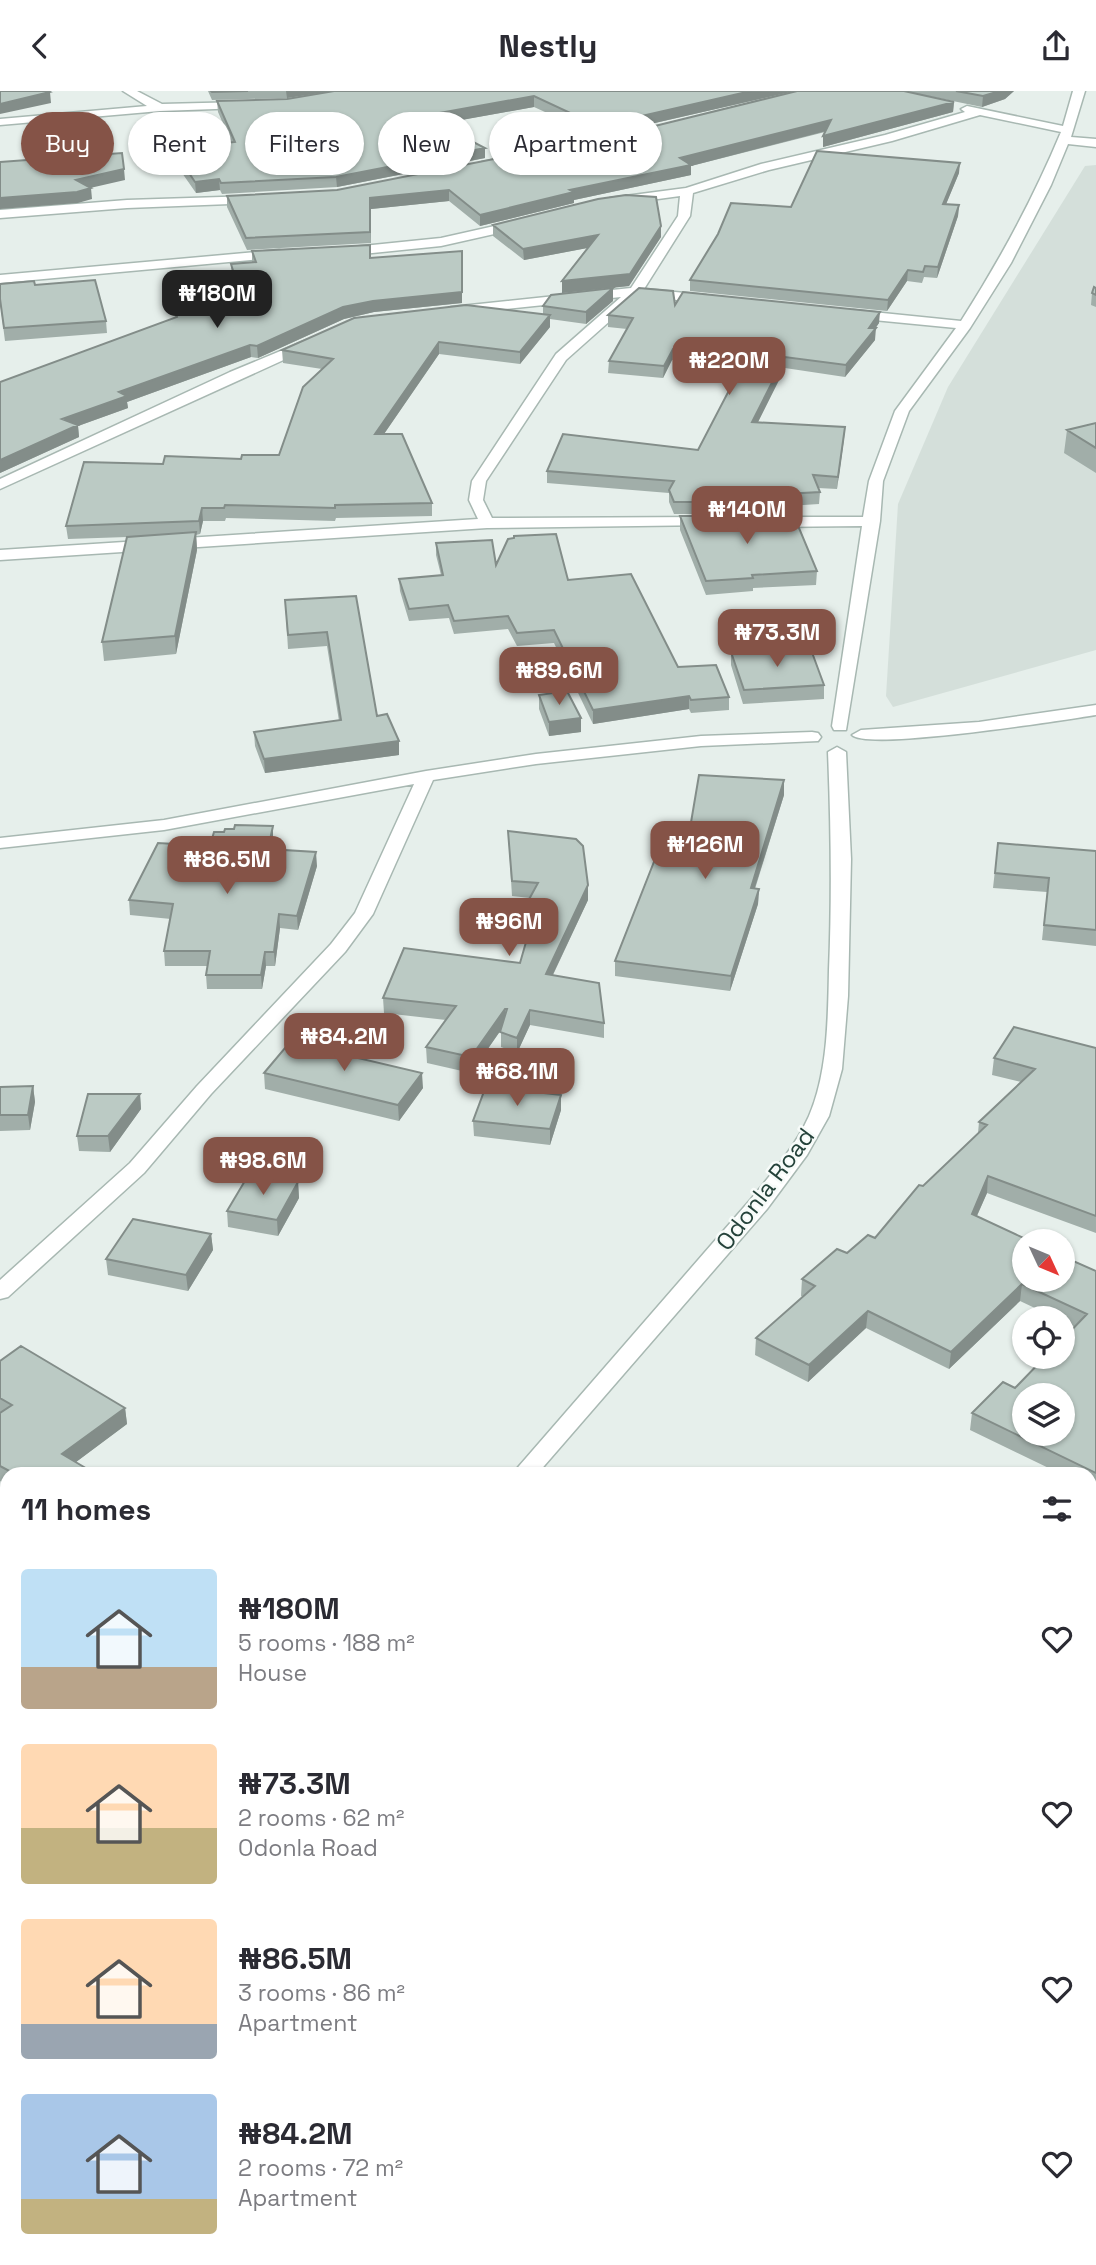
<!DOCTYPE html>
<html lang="en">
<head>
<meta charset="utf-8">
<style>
	:root { --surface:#fff; --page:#f7f7f7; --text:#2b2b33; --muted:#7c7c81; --accent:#855347 }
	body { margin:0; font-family:"Space Grotesk",sans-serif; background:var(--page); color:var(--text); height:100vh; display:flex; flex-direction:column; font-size:26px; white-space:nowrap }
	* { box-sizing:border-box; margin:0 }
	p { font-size:23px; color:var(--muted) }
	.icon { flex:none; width:38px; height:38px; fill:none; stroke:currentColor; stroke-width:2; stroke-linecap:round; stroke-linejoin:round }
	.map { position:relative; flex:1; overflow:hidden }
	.drawer { position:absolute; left:0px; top:1376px; width:1097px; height:800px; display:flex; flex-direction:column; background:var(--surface); border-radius:21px 21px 0 0; box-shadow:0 2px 5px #0004 }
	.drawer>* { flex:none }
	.banner { position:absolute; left:21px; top:21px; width:700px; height:63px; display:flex; gap:14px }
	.needle { width:46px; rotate:134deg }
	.tools { position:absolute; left:1012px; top:1138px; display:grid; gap:14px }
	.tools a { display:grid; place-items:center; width:63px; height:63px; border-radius:50%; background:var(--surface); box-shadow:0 2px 5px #0004; font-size:35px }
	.price { position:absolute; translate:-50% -60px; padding:0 16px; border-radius:14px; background:var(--accent); color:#fff; font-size:23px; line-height:46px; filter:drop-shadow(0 2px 4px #0008) }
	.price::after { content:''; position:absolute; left:50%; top:42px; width:21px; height:16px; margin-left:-10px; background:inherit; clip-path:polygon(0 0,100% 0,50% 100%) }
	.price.current { background:#222; color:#fff }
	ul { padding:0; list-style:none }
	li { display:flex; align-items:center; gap:21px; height:175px; padding:0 21px }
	li span { display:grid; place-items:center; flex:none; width:196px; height:140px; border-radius:7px; color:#555 }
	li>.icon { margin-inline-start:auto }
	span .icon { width:84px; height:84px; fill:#fffc; stroke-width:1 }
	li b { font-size:30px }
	h2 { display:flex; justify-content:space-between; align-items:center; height:84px; padding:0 21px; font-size:30px }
	.tag { padding:0 24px; border-radius:32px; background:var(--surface); box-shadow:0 2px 5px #0004; font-size:24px; line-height:63px }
	.tag.current { background:var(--accent); color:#fff }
	header { display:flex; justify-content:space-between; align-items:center; height:91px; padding:0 21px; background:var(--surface); font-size:32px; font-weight:700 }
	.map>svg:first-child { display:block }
	.built { fill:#d4dfda }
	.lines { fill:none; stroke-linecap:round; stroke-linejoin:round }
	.minor-casing { stroke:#a8b8b2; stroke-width:3 }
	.minor { fill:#fff; fill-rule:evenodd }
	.wall { fill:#a1aea9 }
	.shaded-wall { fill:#838d89 }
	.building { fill:#bbcac4; stroke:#838d89; stroke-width:2; fill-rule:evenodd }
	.labels { text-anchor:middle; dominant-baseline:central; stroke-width:5; stroke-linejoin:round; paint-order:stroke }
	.street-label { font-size:24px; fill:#24423a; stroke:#f7fbf9 }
</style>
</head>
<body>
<header><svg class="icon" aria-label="back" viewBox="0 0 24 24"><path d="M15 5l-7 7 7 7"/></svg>Nestly<svg class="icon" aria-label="share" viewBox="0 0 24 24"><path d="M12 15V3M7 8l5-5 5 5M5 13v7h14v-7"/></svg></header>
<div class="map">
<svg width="1096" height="2174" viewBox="0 0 1096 2174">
	<rect width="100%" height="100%" fill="#e6efeb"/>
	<!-- built -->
	<path class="built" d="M1096,74V559L893,616L886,605L898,413L948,296L1085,75Z"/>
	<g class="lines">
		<!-- minor casing -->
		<g class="minor-casing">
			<path id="minor" d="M123,0H137L162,13L243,11L249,14L243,17L160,20L0,34V28L147,15Z
				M1073,0H1085L1071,46L1096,48V56L1068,53L1051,94L1011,172L970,237L909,320L883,390L880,430L846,639H834L832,635L862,435L768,436L760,431L768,426H863L869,390L895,320L956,237L853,227L846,223L853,219L961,230C1000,169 1033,108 1061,41L980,24L892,50L769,79L693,102L690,125L644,198L706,204L713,208L706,212L638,205L566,269L486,390L483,409L492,427L707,426L715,431L712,434L487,437L0,469V459L478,428L469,409L472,390L556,263L621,206L456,223L449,219L451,216L631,197L678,125L680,105L614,114L610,113V107L686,97L761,73L885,44L965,21L961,18L967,15L1063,35Z
				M594,49L598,50V56L482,79L476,75L482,71Z
				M253,105L259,109L257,112L127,117L0,127V119L127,109Z
				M521,129L527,133L525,136L441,155L343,165L337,161L343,157L441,147Z
				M279,159L284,160V166L0,192V184Z
				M307,249L312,250V256L0,398V388L230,281Z
				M1096,614V624C1064,629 867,660 852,644L861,639L979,631Z
				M812,641L818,642L821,646L818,650L701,655L536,673L433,689L373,823L345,861L211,1003L144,1082L8,1206L0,1208V1189L130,1072L197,995L331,853L355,822L414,693L164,739L0,757V747L164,729L426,680L536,663L701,645Z
				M837,656L846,661L851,768L848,905L842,978L829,1025L807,1064L767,1118L538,1382H513L751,1108C772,1082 795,1056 809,1025C828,981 828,926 829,879C832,806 831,734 828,661Z
				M1096,1506V1532L1090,1534V1508Z
				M7,1956V1986L0,1988V1958Z
				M0,2109L7,2111V2139L0,2137Z
				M60,2168H98L100,2174H62Z"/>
		</g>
		<!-- minor -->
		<use href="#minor" class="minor"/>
	</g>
	<!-- wall -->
	<path class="wall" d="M208,0H333L287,7L212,9Z
		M334,0H795L598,45L534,16L438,33L485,57V67L337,96L222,103L220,99L196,102L173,69V58L231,51L218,21L217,10L287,8Z
		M904,0H1014L1005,8L982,16Z
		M954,11L953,21L823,56V45L825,41L691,75V84L574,109V112L480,135L449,110L371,118V152L247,159L227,116V105L337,99L512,70L617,47L618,44Z
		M959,82L946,113L959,114L958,125L937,187L924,186L922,192L907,190L887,220L690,200V189L791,116Z
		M493,134L661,135V146L629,195L562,202V190L587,157L524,169L493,145Z
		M252,160L371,167L462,212L374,221L344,228L258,267L251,266L127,311L128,317L78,335L79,346L0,382V291L175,227L174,215H178V211L238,206L232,184L231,173L252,171Z
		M613,197V210L586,233L550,228V236L520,273L439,263L384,343L432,412V425L336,427L335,430L226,427L225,430H203L200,443L196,444L197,459L176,563L104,570L102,551L127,446L68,448L66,435L163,373L241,368L279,364L322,278L283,272L282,259L543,223V215Z
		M1096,197V216L1091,214L1092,202Z
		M0,211L106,230L107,242L5,250Z
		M675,214L879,232L875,237V249L845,286L785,277L758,331L845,336L837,398L818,397L820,401L819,413L788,415L787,423H674L669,411V402L547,392V380L698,359L742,274L672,269L663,287L608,282L609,270L627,238L608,236V224Z
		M1096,332V382L1064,362L1067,339Z
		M680,425L817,480L816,494L753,497V500L706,504L680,439Z
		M436,452L496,474L568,489L678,576L729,606V619L691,622L689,618L593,633L554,552L517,555L508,538L454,543L449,527L409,530L400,500L399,488L441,484L436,464Z
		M356,505L377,625L399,650V664L265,682L255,655L254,641L339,630L327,555L288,558L285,509Z
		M731,561L824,594V608L743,613L731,574Z
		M539,604L581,627V641L549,645L539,618Z
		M784,689V704L755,798H759L758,813L730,900L615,885V870L686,761Z
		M234,738L273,749L272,759L317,775L298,839L280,837L275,875H266L262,898H207L206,884L208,875H165L164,860L171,828L130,824L129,809L210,755L224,741Z
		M508,740L588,794V809L553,884L604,932V947L530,934L517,962L501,956V939L471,982L427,972L426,956L446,929L384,922L383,907L520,872L533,828L527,827V812L530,807L512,805Z
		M998,752L1096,760V855L1042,849L1047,801L993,797Z
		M1096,957V1142L987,1102L977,1125L1096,1180V1401L1090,1398V1382H1059L970,1339L972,1322L1015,1297L1075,1236L1062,1230V1227H1056L1020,1210L949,1278L866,1237L808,1291L755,1264L756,1247L803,1206L801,1205L802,1188L875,1147L923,1095L978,1042L979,1031L1021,991L992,984L994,967Z
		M264,982L423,997L399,1030L265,998Z
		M33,995L35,1011L30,1039L0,1040V996Z
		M140,1003L141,1018L110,1061L79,1060L77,1045Z
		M561,1004V1019L550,1054L474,1045L473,1030Z
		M298,1091L299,1107L278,1145L228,1136L227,1120Z
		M211,1143L213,1159L188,1200L108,1184L106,1168Z
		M0,1270L125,1317L127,1333L76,1371L94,1382H7V1394L0,1390Z
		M1090,1754L1096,1756V1836L1090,1834Z"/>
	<!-- shaded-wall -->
	<path class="shaded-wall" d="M286,0H333L287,7Z
		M751,0H795L598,45V35Z
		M1000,0H1014L1005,8L982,16L983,5Z
		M50,1L51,12L0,23V13Z
		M534,5V16L423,36V25Z
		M954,11L953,21L823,56V45Z
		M831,29L830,39L691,75V84L574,109V112L480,135V124L680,67Z
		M485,57V67L337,96L336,86Z
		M960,72L959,82L942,123L943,113Z
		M124,78L125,89L77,100L76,89Z
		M219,88L220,99L196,102L195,91Z
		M91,97L92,108L78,112L0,118V107Z
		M449,99V110L371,118V152L370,107Z
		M959,114L958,125L937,187L938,176Z
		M661,135V146L629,195L562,202V190Z
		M598,144V155L524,169L523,158Z
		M462,160V212L374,221L344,228L258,267L257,255Z
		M908,179L907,190L887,220L888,209Z
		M613,197V210L586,233V221Z
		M880,221L879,232L873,241L876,237L875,249L845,286L846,274Z
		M550,224V236L520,273V261Z
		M439,251V263L375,356V343Z
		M250,254L251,266L127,311L128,317L78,335L79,346L0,382V369L62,328L119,301Z
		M673,258L672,269L663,287L664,275Z
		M785,266V277L752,343V331Z
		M845,336L844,348L837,398L838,386Z
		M202,417L203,430L200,443L199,430Z
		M196,441L197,459L176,563L175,545Z
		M689,605V618L593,633V619Z
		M581,627V641L549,645V631Z
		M399,650V664L265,682L264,668Z
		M784,689V704L750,812L751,797Z
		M273,735V749L269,773L268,758Z
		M316,761L317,775L298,839L297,825Z
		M588,794V809L546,898V883Z
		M759,798L758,813L730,900L731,885Z
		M279,823L280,837L275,875L274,861Z
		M265,861L266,875L262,898L261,884Z
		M505,918V933L471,982V966Z
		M530,919V934L517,962V947Z
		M422,982L423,997L399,1030L398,1014Z
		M33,995L35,1011L30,1039L28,1024Z
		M140,1003L141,1018L110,1061L108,1045Z
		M561,1004V1019L550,1054V1038Z
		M988,1085L987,1102L970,1140L972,1123Z
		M298,1091L299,1107L278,1145L277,1129Z
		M211,1143L213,1159L188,1200L186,1184Z
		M1022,1193L1020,1210L949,1278L951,1261Z
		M868,1220L866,1237L808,1291L809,1274Z
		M125,1317L127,1333L64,1380L62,1363Z"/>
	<!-- building -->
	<path class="building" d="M0,0H48L50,1L0,13Z
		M211,0H248L212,1Z
		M334,0H751L598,35L534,5L423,25L485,57L336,86L221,92L219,88L195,91L173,58L235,51L217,10L287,8Z
		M797,0H904L954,11L823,45L831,29L680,67L691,74L570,99L574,101L480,124L449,99L370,107V141L246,147L227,105L337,99L504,66L512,70L622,46L618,44Z
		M956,0H1000L983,5Z
		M817,60L960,72L943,113L959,114L938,176L925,175L923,181L908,179L888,209L690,189L718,143L731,112L791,116Z
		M122,62L124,78L76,89L91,97L77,101L0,107V71Z
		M626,104L656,106L661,135L630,183L562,190L598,144L523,158L493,134L598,108Z
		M370,154V167L462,160V201L373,210L343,216L257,255L250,254L119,301L127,305L62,328L78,334L0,369V291L177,226L174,215H179L178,211L241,206L231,173L256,171L252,160Z
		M95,189L106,230L4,237L0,208V193L34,190L35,194Z
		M1094,196L1096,197V204L1092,202Z
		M613,197L586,221L543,215L551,204Z
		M639,197L673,200L675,214L683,201L880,221L869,237H876L846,274L785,266L752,331L845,336L838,386L813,384L820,401L785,403L788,411H674L669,399L674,390L547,380L563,343L698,359L748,263L673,258L664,275L609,270L633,227L608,224Z
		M466,214L550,224L520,261L439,251L375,343H402L432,412L335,414V417L225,414L224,417H202L199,430L66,435L84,371L163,373L165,365L241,368L242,364H279L303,296L333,268L282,259L354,227Z
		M1096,332V357L1067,339Z
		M680,425H794L817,480L752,484L753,487L706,490Z
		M196,441L175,545L102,551L127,446Z
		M556,443L568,489L631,483L678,576L716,574L729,606L691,609L689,605L593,619L554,539L517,542L508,525L454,530L448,514L409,518L399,488L443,484L436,452L492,449L496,474L508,448L514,447V445Z
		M356,505L377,625L387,623L399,650L264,668L254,641L341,629L327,541L288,544L285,509Z
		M810,556L824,594L744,599L731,561Z
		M567,600L581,627L549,631L539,604Z
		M699,684L784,689L751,797L759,798L731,885L615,870L659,758L686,761Z
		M235,734L273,735L268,758L316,761L297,825L279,823L274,861H265L261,884H206L210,860H164L173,813L129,809L158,752L210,755L214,741H224L225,738H234Z
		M508,740L576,748L583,755L588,794L546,883L599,892L604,932L530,919L517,947L500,941L507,918H505L471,966L426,956L456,915L383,907L404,857L520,872L537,813L527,812L538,792L512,790Z
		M998,752L1096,760V839L1044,834L1049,787L995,782Z
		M1014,936L1096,957V1125L988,1085L972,1123L1030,1150H1024V1188H1062V1165L1096,1180V1382L972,1322L1003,1291L1015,1297L1046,1265H1062V1249L1087,1223L1022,1193L951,1261L868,1220L809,1274L756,1247L815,1195L802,1188L837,1158L847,1162L868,1144L875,1147L919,1094L923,1095L987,1034L979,1031L1035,978L994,967ZM1024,1304H1062V1342H1024Z
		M290,951L422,982L398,1014L264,982Z
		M33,995L28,1024H0V996Z
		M486,995L561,1004L550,1038L473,1030Z
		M88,1003H140L108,1045H77Z
		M249,1083L298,1091L277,1129L227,1120Z
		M133,1128L211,1143L186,1184L106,1168Z
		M21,1255L125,1317L62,1363L94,1382H13L0,1375V1322L12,1314L0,1307V1270Z
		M1090,1754L1096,1756V1814L1090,1812Z
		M1096,2154V2174H1090Z"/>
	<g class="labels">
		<!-- street labels -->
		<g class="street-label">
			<text transform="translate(765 1098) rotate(-53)">Odonla Road</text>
		</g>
	</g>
</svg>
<div class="tools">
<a><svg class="needle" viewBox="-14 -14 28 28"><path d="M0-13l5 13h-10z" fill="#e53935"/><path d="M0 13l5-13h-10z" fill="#7c7c81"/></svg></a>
<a><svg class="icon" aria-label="locate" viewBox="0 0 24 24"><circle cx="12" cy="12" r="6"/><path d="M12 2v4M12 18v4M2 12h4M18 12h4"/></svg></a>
<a><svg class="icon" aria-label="layers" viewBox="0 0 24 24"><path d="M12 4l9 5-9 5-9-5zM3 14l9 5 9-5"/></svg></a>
</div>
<b class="price current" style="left:217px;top:239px">₦180M</b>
<b class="price" style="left:729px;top:306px">₦220M</b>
<b class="price" style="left:747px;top:455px">₦140M</b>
<b class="price" style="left:777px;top:578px">₦73.3M</b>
<b class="price" style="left:559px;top:616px">₦89.6M</b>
<b class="price" style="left:705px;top:790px">₦126M</b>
<b class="price" style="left:227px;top:805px">₦86.5M</b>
<b class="price" style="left:509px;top:867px">₦96M</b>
<b class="price" style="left:344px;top:982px">₦84.2M</b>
<b class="price" style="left:517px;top:1017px">₦68.1M</b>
<b class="price" style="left:263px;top:1106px">₦98.6M</b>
<div class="banner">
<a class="tag current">Buy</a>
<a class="tag">Rent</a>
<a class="tag">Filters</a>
<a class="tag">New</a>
<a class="tag">Apartment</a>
</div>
<section class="drawer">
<h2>11 homes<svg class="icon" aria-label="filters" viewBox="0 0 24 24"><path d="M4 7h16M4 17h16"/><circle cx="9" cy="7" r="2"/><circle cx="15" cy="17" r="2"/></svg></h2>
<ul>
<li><span style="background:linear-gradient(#bfe0f5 70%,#b9a48a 0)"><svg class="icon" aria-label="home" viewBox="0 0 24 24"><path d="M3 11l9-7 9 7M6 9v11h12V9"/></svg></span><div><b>₦180M</b><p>5 rooms · 188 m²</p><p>House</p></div><svg class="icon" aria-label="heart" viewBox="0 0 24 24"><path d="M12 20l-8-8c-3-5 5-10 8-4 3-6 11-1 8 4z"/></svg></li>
<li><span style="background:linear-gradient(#ffd9b3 60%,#c2b280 0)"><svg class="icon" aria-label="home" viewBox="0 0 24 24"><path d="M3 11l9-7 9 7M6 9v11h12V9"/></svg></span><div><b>₦73.3M</b><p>2 rooms · 62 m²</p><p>Odonla Road</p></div><svg class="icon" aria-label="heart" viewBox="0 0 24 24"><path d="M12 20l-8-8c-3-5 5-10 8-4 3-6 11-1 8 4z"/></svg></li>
<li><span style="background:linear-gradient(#ffd9b3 75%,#9aa5b1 0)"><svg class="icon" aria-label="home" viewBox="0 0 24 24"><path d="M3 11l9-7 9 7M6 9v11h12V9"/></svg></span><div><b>₦86.5M</b><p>3 rooms · 86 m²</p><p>Apartment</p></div><svg class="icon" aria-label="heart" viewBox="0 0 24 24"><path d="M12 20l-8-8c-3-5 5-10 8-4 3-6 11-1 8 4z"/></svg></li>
<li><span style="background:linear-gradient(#a9c7e8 75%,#c2b280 0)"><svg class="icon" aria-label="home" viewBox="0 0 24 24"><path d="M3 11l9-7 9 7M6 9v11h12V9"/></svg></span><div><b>₦84.2M</b><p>2 rooms · 72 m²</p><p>Apartment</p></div><svg class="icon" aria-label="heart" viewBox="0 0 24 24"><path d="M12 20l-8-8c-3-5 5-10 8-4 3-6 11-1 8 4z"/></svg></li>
</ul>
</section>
</div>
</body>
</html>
